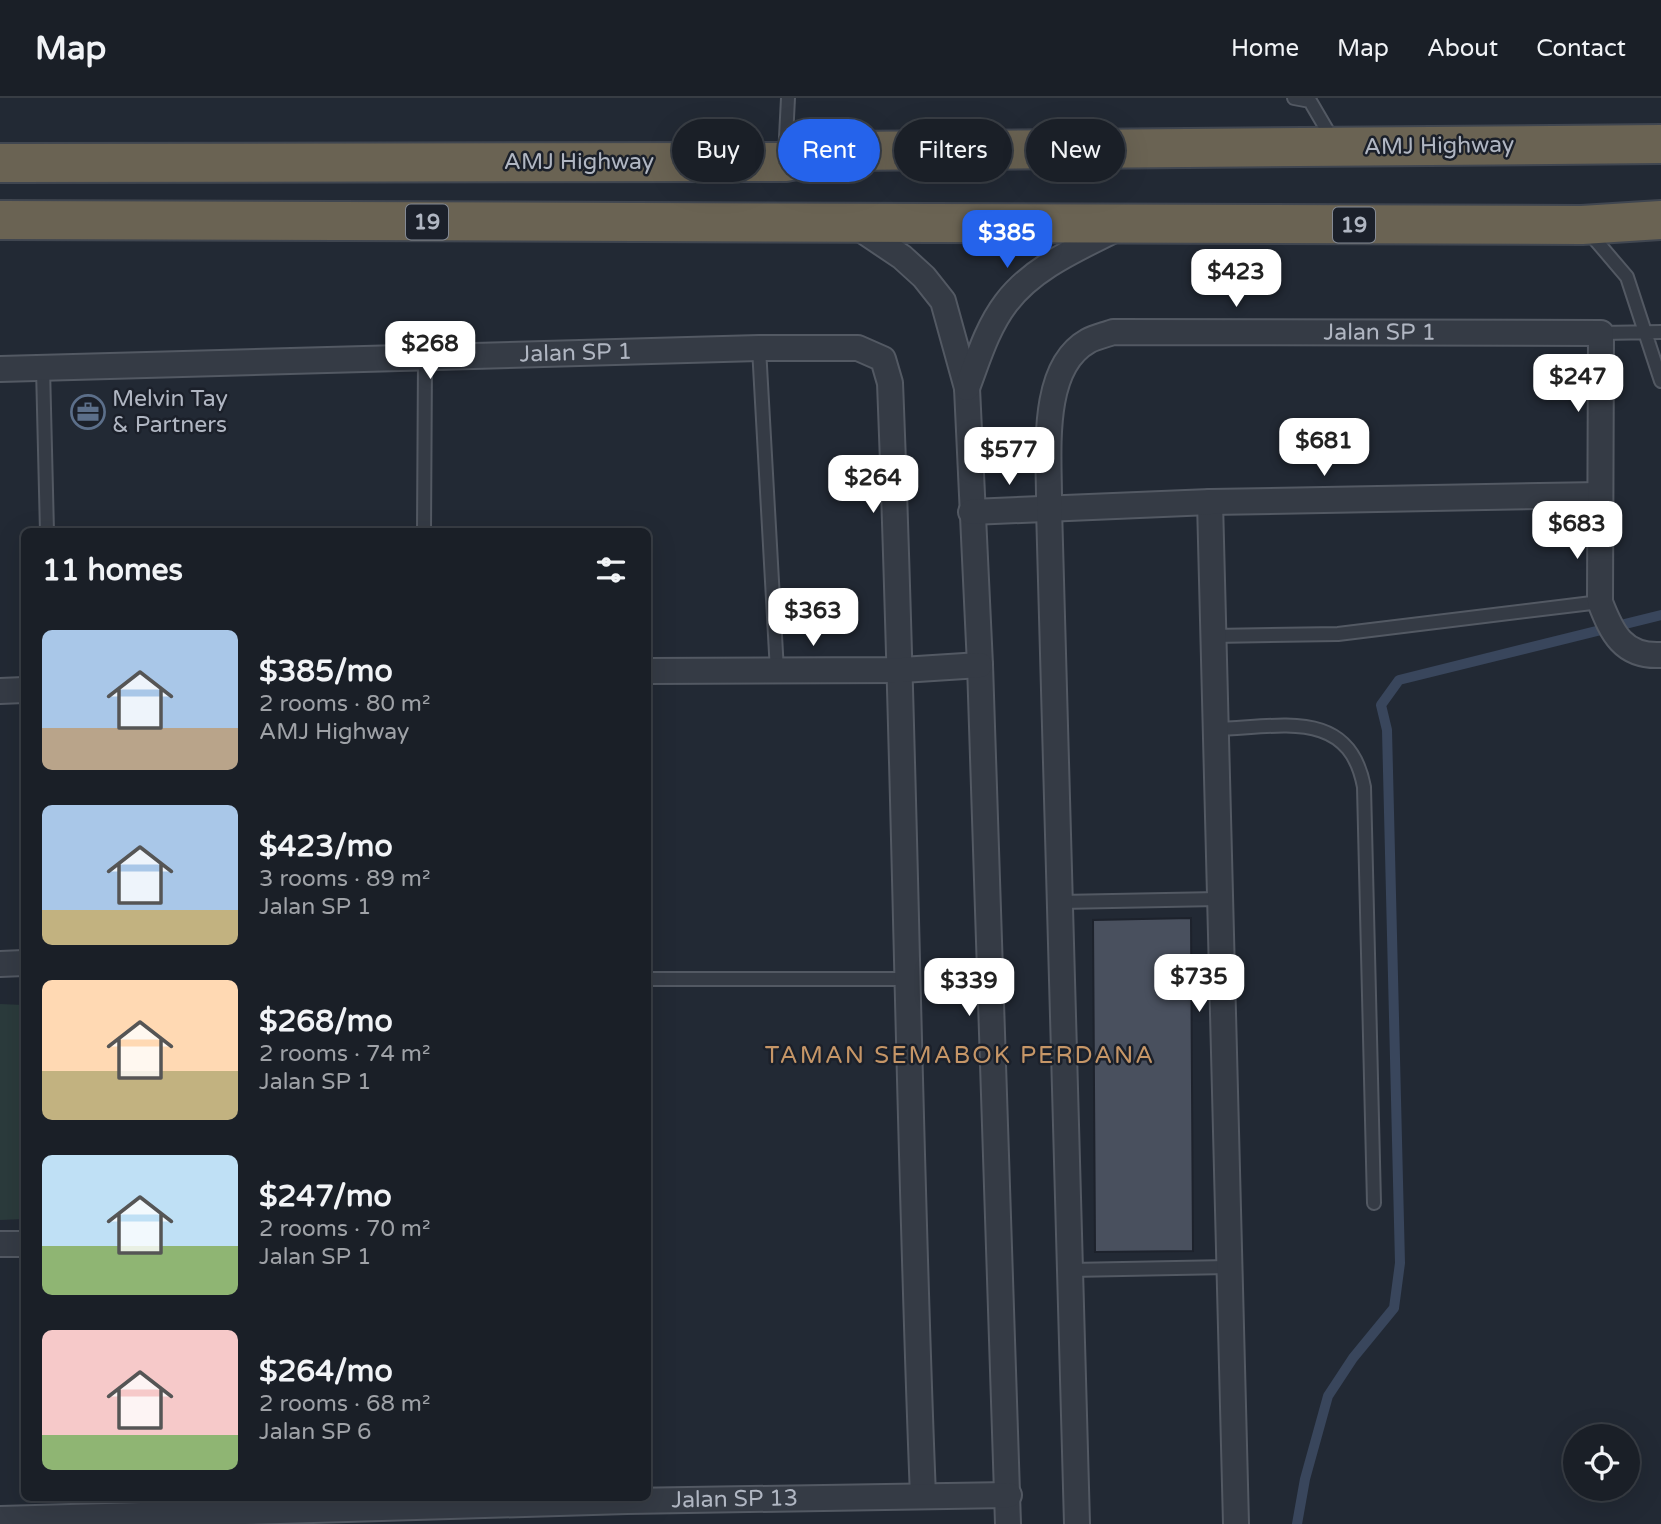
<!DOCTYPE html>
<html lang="en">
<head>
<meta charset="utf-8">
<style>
	:root { --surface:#1a1f27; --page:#272c33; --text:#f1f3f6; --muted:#9fa2a7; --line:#383d44; --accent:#2563eb }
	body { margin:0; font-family:"Varela Round",sans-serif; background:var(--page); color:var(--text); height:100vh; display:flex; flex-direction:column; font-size:26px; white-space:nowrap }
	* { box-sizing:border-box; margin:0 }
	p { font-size:23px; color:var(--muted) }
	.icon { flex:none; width:38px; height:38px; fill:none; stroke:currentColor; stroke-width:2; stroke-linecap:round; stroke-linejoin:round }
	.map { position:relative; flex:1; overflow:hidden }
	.sheet { position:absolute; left:21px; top:430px; width:630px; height:973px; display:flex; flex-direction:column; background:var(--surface); border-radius:10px; box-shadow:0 7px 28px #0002,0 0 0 2px var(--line) }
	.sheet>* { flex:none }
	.banner { position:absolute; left:672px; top:21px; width:665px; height:63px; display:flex; gap:14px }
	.fabs { position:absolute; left:1563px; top:1326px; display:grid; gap:14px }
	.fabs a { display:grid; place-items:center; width:77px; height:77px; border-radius:50%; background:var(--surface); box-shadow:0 7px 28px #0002,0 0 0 2px var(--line); font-size:35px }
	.price { position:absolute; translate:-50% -60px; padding:0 16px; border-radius:14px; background:#fff; color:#222; font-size:23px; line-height:46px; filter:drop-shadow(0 2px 4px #0008) }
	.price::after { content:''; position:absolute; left:50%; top:42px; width:21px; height:16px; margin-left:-10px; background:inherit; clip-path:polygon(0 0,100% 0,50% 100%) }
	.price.current { background:var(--accent); color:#fff }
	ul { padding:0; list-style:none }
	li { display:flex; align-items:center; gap:21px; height:175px; padding:0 21px }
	li span { display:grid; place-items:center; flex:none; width:196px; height:140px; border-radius:10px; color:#555 }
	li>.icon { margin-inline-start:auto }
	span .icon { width:84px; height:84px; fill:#fffc; stroke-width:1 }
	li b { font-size:30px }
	h2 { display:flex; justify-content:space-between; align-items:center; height:84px; padding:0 21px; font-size:30px }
	.pill { padding:0 24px; border-radius:32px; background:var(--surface); box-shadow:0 7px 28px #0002,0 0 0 2px var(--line); font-size:24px; line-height:63px }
	.pill.current { background:var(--accent); color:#fff }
	header { display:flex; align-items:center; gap:42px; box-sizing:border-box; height:98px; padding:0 35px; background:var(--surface); border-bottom:2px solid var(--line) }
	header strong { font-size:33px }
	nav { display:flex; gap:38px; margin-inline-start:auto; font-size:24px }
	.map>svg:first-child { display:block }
	.green { fill:#2b3b3c }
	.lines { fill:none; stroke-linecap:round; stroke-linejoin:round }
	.stream { stroke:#39465c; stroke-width:10 }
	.building { fill:#49505e; stroke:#1d222c; stroke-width:2 }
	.lane-casing { stroke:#535963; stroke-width:16 }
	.street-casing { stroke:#535963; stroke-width:28 }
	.highway-casing { stroke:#404650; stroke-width:42 }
	.lane { stroke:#353b45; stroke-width:12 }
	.street { stroke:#353b45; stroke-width:24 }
	.highway { stroke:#6a6353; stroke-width:38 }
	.labels { text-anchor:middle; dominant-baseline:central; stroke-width:5; stroke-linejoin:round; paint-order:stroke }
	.shield { fill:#1b202a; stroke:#838994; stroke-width:2 }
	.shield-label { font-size:21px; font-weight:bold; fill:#b0b6c2 }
	.street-label { font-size:23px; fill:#b0b6c2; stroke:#1b202a }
	.poi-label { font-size:23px; fill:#b0b6c2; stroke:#1b202a; text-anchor:start }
	.neighbourhood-label { font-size:24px; letter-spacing:2px; fill:#c69667; stroke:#1b202a }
</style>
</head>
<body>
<header>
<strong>Map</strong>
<nav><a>Home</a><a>Map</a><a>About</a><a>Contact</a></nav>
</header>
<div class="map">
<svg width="1661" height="1426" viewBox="0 0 1661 1426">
	<rect width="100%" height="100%" fill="#222934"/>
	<!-- green -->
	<path class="green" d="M0,906L24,907V1121L0,1122Z"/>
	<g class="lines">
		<!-- stream -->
		<path class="stream" d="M1297,1426L1305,1381L1328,1298L1353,1260L1394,1210L1400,1165L1387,632L1381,607L1399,582L1661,517"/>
	</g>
	<!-- building -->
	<path class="building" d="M1191,820L1193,1153L1095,1154L1093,822Z"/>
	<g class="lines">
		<!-- lane casing -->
		<g class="lane-casing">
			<path id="lane" d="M1294,0L1310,3L1334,44
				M785,59L788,0
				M1587,132L1627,179L1661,283
				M1601,235L1661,234
				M759,250L777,573
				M43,270L47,434
				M424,434L425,261
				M1212,538L1338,536L1600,504
				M1214,631C1278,630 1349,608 1364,689L1374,1105
				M1060,804L1218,801
				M648,881H907
				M1070,1172L1229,1169"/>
		</g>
		<!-- street casing -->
		<g class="street-casing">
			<g id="street">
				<path d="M853,126L902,159L924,179L943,203L967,290L980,567L1008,1426"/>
				<path id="s1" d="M0,271L759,250H858L883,261L890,285C905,656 908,1027 923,1398"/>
				<path d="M967,290C978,261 987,230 1006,205C1033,169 1079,150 1118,130"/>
				<path d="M1210,404L1236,1426"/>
				<path d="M971,414L1210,404L1600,397"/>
				<path d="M648,573L902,572L980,567"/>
				<path d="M0,593L24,592"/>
				<path d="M0,866L24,865"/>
				<path d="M0,1146H24"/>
				<path id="s2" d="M0,1421L627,1403L1009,1397"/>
				<path id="s3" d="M1077,1426L1049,410C1050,362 1038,271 1088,243C1095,239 1105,237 1113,234L1601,235L1600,504C1612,535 1623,559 1661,557"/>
			</g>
		</g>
		<!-- highway casing -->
		<g class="highway-casing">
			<path id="highway" d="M0,65L785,64L843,53L1661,46
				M0,122L1582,127L1661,122"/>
		</g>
		<!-- lane -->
		<use href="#lane" class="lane"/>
		<!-- street -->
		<use href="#street" class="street"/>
		<!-- highway -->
		<use href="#highway" class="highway"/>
	</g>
	<!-- icons -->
	<defs>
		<g id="office-ring" transform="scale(1.75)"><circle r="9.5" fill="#1b202a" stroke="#5c6f8a" stroke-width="1.5"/><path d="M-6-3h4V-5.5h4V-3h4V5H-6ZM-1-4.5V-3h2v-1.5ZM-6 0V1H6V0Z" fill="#5c6f8a"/></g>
	</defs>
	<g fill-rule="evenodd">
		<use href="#office-ring" x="88" y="314"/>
	</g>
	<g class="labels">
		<!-- shield labels -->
		<g class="shield">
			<rect x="406" y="106.5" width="42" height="35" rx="5"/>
			<rect x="1333" y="109.5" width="42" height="35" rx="5"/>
		</g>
		<g class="shield-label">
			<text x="427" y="124">19</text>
			<text x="1354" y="127">19</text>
		</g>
		<!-- street labels -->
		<g class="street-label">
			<text transform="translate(1439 48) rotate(-1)">AMJ Highway</text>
			<text x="579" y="64">AMJ Highway</text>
			<text stroke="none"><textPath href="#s3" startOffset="1489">Jalan SP 1</textPath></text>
			<text stroke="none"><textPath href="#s1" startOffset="576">Jalan SP 1</textPath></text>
			<text stroke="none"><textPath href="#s2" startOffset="735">Jalan SP 13</textPath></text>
		</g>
		<!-- poi labels -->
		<g class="poi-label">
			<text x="112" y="301">Melvin Tay<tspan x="112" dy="26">&amp; Partners</tspan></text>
		</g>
		<!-- neighbourhood labels -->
		<g class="neighbourhood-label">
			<text x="960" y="957">TAMAN SEMABOK PERDANA</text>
		</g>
	</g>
</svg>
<div class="fabs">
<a><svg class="icon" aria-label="locate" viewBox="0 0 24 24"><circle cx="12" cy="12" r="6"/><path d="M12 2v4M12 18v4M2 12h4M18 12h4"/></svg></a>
</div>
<b class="price current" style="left:1007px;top:172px">$385</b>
<b class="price" style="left:1236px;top:211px">$423</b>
<b class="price" style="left:430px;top:283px">$268</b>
<b class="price" style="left:1578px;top:316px">$247</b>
<b class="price" style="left:1324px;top:380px">$681</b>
<b class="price" style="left:1009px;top:389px">$577</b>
<b class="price" style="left:873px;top:417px">$264</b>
<b class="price" style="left:1577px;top:463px">$683</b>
<b class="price" style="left:813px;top:550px">$363</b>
<b class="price" style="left:1199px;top:916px">$735</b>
<b class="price" style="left:969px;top:920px">$339</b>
<div class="banner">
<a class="pill">Buy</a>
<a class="pill current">Rent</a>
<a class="pill">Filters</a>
<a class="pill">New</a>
</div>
<section class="sheet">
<h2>11 homes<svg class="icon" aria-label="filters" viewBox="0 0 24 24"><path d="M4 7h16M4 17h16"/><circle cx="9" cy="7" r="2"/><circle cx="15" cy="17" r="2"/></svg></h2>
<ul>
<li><span style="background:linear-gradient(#a9c7e8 70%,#b9a48a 0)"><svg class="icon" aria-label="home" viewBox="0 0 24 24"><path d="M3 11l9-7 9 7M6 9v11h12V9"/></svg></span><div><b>$385/mo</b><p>2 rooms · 80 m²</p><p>AMJ Highway</p></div></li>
<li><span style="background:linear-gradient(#a9c7e8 75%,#c2b280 0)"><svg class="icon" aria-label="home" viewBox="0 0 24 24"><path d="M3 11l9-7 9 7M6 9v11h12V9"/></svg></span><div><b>$423/mo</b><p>3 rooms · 89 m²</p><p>Jalan SP 1</p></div></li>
<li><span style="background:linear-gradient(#ffd9b3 65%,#c2b280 0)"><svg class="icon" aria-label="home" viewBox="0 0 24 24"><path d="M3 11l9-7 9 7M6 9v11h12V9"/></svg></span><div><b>$268/mo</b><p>2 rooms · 74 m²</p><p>Jalan SP 1</p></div></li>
<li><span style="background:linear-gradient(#bfe0f5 65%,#8fb573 0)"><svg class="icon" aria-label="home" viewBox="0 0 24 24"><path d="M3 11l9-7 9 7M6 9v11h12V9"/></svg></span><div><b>$247/mo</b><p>2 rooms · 70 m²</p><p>Jalan SP 1</p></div></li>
<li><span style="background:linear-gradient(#f6c9c9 75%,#8fb573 0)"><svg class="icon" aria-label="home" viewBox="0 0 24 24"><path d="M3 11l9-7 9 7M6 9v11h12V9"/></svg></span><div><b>$264/mo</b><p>2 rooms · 68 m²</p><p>Jalan SP 6</p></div></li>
</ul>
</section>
</div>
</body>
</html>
